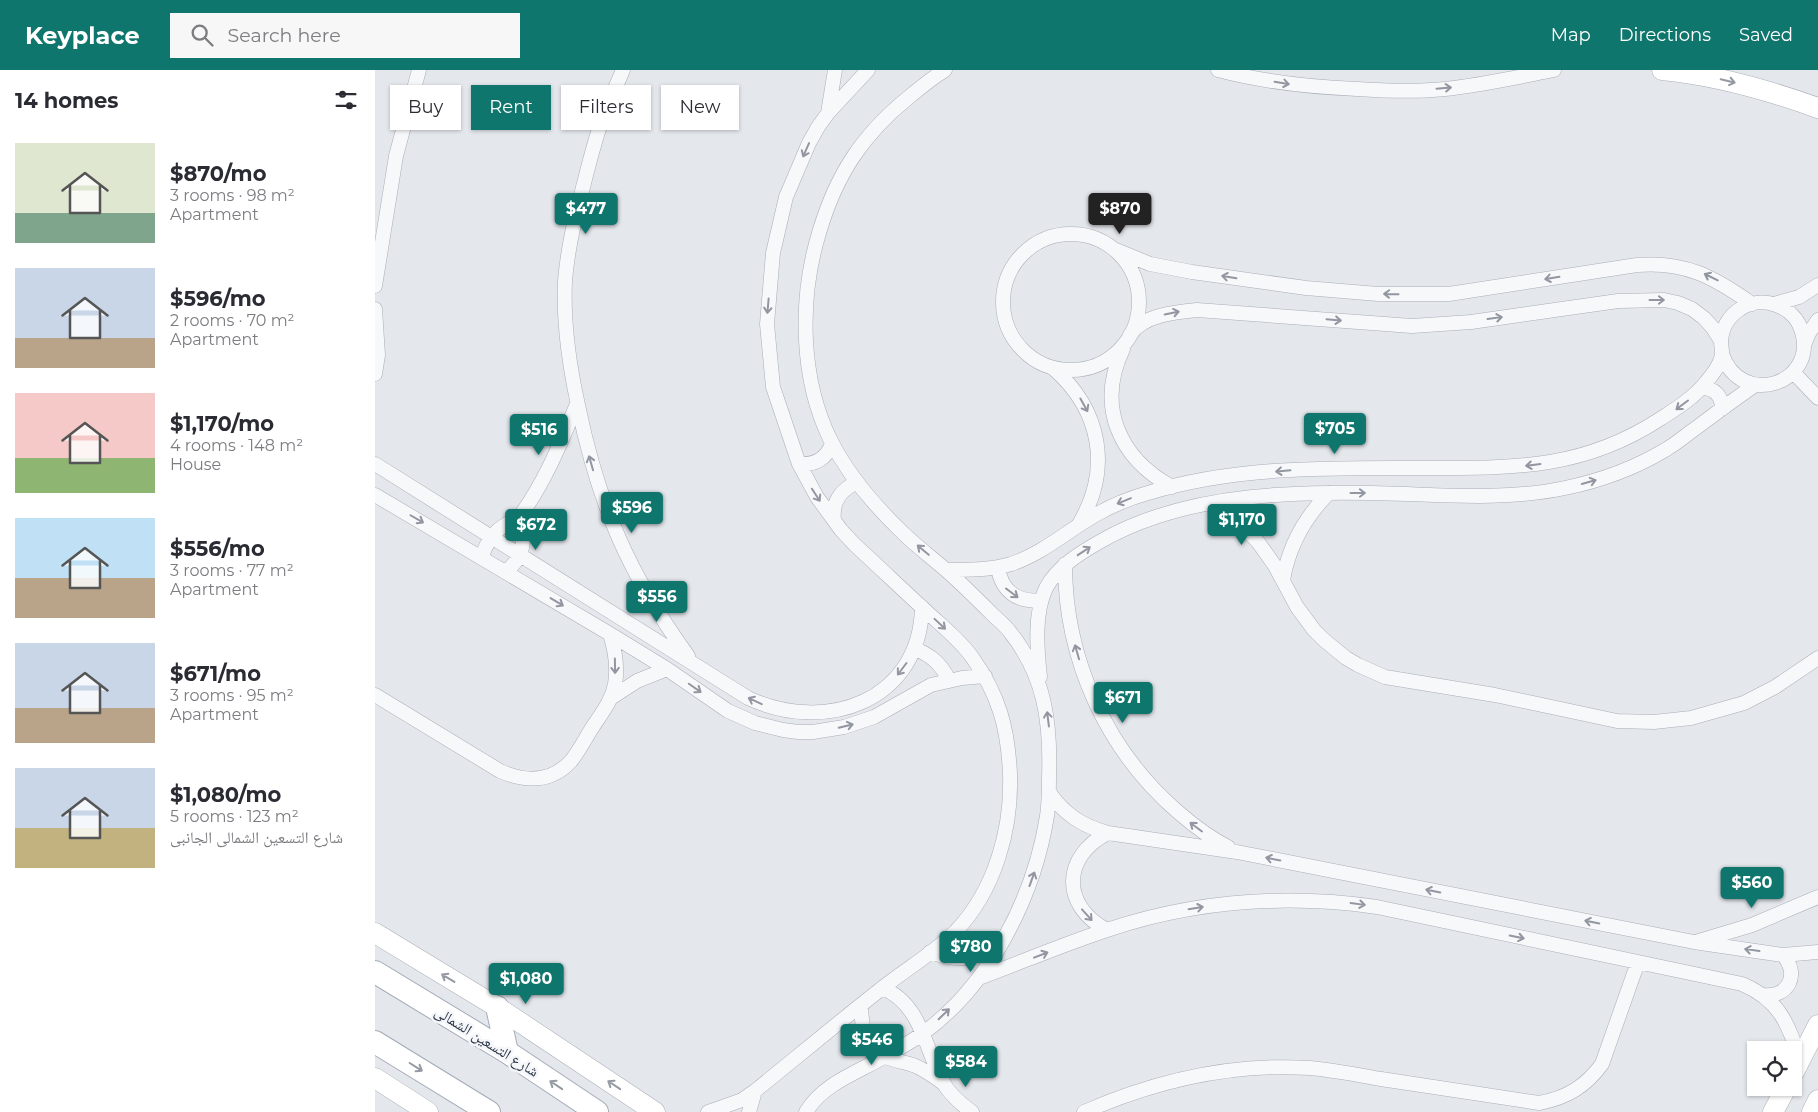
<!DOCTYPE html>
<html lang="en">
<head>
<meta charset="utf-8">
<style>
	:root { --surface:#fff; --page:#f7f7f7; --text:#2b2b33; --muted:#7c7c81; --accent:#0f766e }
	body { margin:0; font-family:Montserrat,"Noto Naskh Arabic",sans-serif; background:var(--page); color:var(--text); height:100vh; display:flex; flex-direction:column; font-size:19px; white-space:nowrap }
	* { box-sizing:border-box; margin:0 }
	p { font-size:16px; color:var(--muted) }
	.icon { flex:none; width:28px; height:28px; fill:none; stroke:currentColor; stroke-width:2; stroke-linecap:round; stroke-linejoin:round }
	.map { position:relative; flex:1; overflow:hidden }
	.sheet { display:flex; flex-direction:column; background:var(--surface); width:375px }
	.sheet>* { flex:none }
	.guide { position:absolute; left:15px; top:15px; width:475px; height:45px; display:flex; gap:10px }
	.tools { position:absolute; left:1372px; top:971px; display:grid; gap:10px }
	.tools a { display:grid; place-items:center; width:55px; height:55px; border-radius:0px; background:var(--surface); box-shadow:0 1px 4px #0004; font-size:25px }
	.price { position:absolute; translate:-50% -42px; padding:0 11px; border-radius:5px; background:var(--accent); color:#fff; font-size:16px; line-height:32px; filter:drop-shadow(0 1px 2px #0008) }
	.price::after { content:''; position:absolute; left:50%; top:30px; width:15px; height:11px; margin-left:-8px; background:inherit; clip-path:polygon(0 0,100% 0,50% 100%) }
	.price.on { background:#222; color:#fff }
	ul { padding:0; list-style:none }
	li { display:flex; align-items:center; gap:15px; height:125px; padding:0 15px }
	li span { display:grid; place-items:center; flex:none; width:140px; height:100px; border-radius:0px; color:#555 }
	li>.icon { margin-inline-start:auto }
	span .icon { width:60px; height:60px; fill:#fffc; stroke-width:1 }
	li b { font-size:21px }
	h2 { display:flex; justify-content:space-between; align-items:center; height:60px; padding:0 15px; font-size:21px }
	.chip { padding:0 18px; border-radius:0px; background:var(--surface); box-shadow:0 1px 4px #0004; font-size:18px; line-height:45px }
	.chip.on { background:var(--accent); color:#fff }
	header { display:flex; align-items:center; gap:30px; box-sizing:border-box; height:70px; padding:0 25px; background:var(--accent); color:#fff }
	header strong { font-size:24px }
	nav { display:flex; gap:28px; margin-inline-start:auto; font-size:18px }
	.search { width:350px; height:45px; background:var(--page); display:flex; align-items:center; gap:12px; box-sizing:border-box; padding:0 18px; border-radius:0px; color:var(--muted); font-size:19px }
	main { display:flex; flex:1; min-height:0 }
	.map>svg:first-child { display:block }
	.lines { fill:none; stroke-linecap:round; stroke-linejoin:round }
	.street-casing { stroke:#a9aeb7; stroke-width:15 }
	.secondary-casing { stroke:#a9aeb7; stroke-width:21 }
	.primary-casing { stroke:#a3abb8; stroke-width:24 }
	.street { stroke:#f7f8fa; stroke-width:14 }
	.secondary { stroke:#fff; stroke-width:20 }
	.primary { stroke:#fff; stroke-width:22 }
	.oneway { stroke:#959aa2 }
	.oneway2 { stroke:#9196a0 }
	.labels { text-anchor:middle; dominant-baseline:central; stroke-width:5; stroke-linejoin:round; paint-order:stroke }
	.street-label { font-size:15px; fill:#2b3445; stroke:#f4f6f9 }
</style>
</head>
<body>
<header>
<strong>Keyplace</strong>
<div class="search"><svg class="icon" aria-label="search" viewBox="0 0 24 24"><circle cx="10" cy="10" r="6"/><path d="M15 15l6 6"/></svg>Search here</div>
<nav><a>Map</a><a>Directions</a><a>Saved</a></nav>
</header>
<main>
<section class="sheet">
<h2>14 homes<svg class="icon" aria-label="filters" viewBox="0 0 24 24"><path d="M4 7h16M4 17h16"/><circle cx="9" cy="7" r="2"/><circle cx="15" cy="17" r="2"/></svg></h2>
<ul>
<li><span style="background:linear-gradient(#dfe7d0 70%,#7fa58c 0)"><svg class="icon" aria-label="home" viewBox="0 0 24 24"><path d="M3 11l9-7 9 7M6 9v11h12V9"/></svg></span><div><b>$870/mo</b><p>3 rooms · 98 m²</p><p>Apartment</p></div></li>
<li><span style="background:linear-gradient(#c9d6e8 70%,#b9a48a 0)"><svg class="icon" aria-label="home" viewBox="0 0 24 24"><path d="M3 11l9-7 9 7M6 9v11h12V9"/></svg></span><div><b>$596/mo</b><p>2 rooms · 70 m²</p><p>Apartment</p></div></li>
<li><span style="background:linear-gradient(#f6c9c9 65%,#8fb573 0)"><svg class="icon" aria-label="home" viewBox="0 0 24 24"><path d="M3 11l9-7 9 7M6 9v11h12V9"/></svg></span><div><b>$1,170/mo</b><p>4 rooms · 148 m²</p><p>House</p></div></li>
<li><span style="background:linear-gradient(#bfe0f5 60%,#b9a48a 0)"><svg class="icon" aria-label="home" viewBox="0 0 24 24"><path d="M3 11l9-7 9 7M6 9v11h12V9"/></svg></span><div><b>$556/mo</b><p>3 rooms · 77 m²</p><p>Apartment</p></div></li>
<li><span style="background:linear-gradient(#c9d6e8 65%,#b9a48a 0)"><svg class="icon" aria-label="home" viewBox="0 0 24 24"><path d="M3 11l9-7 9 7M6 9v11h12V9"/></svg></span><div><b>$671/mo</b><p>3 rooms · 95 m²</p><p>Apartment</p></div></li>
<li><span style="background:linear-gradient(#c9d6e8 60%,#c2b280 0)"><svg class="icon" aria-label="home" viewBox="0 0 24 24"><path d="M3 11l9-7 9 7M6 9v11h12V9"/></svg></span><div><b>$1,080/mo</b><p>5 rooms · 123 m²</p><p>شارع التسعين الشمالى الجانبى</p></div></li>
</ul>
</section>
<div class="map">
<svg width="1443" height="1042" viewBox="0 0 1443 1042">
	<rect width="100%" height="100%" fill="#e4e7ec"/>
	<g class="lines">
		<!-- street casing -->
		<g class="street-casing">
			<path id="street" d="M248,0C240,19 231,37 225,56C216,83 210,110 203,137C197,161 192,186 190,211C188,254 194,294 203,335C223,433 254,505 313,586
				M843,0C888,12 935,17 982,19C1011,21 1041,22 1070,19C1107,15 1143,7 1179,0
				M453,43L460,0
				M628 232a68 68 0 1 1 136 0a68 68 0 1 1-136 0Z
				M741,180L775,194L817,202L931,218L1003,224H1074L1262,195C1310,191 1339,207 1377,234
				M0,216L21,86L44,0
				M1399,234L1424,227L1443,215
				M0,239L3,285L0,304
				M755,265C768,245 800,242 822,240L1037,256L1096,252L1243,231L1289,230L1303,233L1317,239L1329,248L1338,258L1346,271
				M1429,275L1434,263L1443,250
				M748,279C721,336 744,388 797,417
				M678,298C726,340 737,399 704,454
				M1418,302L1443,328
				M1327,318C1340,318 1347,326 1347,339
				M0,394L373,628C450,664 545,632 547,537
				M424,394C440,395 452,389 457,373
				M0,425L235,564L292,599L353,641L380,653L408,660L423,662H438L469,657L499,647L556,615L587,608L610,606
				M837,433L862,451L883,472L900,496L922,537L939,560L949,570L971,588L983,595L1010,607L1120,625L1242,651L1279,652L1316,648L1369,633L1400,617L1443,588
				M459,450C457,433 465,420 481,413
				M107,487C111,473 119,461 132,454C136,451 142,450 145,446C170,412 186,372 202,334
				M690,494C690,589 731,680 803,742C818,755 835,768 853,777
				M623,497C626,521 643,533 666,530
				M571,500C593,500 615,500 636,494C669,483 693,460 722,444C738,435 755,428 773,423C863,395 964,398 1057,398C1143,398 1210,398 1285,349C1302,338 1320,327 1332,311C1338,304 1347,292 1347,282C1347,279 1346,275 1346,271C1347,258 1354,246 1365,239C1387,224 1420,236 1427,262C1442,314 1366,339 1347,284
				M131,501C149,488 152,468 143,449
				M908,510C914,475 929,448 954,423
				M540,579C556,585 566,594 574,610
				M665,607C662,579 659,543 671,518C683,496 705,483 726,471C815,420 932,421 1032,424C1084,426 1138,429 1190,418C1224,411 1260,398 1290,380C1301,374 1311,365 1321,358C1341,343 1360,329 1380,315
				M0,625L125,701C150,712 176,713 196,691C204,681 210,669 217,658C226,644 237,631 240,614C243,597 240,580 235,564
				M236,628L262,611L292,599
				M674,722C689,744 707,756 733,763L862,782L1319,872L1408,885L1443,882
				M732,860C686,836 687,786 733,763
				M1324,871L1377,855L1443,827
				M555,882C591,894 595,889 626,870
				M604,908C647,892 689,874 732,860C819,831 911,824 1002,837L1367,914C1405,930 1413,954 1425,990
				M507,918C546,933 550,979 568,1012C574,1024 586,1034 597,1042
				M1387,925C1414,928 1425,904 1408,885
				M486,935C487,958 488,978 511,987C520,991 529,992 538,995C549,999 558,1006 568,1013
				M333,1042L367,1030L380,1021C422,987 464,952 506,919C531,899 559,883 581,861C620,820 637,759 635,704C633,658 624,625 597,587C585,570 567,556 552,542C528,520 504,497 480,475L466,460L442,427L424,394L398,317L392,254L398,183L411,127L434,73L443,57L453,43L493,0
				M374,1042L380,1021
				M431,1042C449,1012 485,1002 514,984C525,978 537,971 547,964C615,915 659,827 672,746C674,733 674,720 674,708C676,653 670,606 635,562C630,555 623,550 617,544C602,529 587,514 571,500C556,487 540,475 527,462C499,435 473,405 456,371C425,309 424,229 444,163C461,105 487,65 534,27C546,17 557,8 570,0
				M709,1042C780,1011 857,993 935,998C958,1000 983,1005 1006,1009C1059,1017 1112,1025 1164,1033C1192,1028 1211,1016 1227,994L1263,892"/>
		</g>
		<!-- secondary casing -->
		<g class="secondary-casing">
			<path id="secondary" d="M1287,0C1341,5 1393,20 1443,38
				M0,863L122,937L280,1042
				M1419,1002L1443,955
				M0,1008L53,1042
				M1398,1042L1411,1018
				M1437,1042L1443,1030"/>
		</g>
		<!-- primary casing -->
		<g class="primary-casing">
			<path id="primary" d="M0,902L132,982L222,1042
				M122,937L132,982
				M0,972L114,1042"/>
		</g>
		<!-- street -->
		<use href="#street" class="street"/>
		<!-- secondary -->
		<use href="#secondary" class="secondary"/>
		<!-- primary -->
		<use href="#primary" class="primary"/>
	</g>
	<!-- one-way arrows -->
	<defs><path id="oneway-shaft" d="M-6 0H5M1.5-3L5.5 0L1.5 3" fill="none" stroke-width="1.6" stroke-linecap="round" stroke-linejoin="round" transform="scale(1.25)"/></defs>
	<g class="oneway">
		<use href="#oneway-shaft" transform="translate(1353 11) rotate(13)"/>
		<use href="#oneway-shaft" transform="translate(73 908) rotate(-149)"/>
		<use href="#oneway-shaft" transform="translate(41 997) rotate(32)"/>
		<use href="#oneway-shaft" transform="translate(181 1015) rotate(-146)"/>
		<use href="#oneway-shaft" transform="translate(239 1015) rotate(-146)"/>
	</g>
	<g class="oneway2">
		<use href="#oneway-shaft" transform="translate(907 13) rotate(9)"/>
		<use href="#oneway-shaft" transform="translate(1069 18) rotate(-5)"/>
		<use href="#oneway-shaft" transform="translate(431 80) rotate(114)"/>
		<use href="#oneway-shaft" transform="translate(854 207) rotate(-171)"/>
		<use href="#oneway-shaft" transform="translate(1336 207) rotate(-154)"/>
		<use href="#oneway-shaft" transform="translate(1177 208) rotate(171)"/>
		<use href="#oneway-shaft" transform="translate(1016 224) rotate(-179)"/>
		<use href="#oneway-shaft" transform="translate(1282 230)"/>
		<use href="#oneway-shaft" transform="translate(393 236) rotate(95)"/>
		<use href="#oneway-shaft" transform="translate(797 243) rotate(-12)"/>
		<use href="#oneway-shaft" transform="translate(1120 248) rotate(-8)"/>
		<use href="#oneway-shaft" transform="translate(959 250) rotate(5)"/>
		<use href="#oneway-shaft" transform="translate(709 335) rotate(61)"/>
		<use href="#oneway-shaft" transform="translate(1307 335) rotate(143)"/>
		<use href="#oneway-shaft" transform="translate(216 393) rotate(-106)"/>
		<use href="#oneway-shaft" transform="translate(1158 395) rotate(173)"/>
		<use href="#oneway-shaft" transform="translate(908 401) rotate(175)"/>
		<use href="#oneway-shaft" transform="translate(1214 412) rotate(-16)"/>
		<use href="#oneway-shaft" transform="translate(983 423)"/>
		<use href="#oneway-shaft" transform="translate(441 425) rotate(57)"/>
		<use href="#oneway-shaft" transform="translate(749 431) rotate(158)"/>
		<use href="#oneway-shaft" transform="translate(42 449) rotate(30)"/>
		<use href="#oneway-shaft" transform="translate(548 480) rotate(-140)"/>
		<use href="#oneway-shaft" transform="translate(709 481) rotate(-33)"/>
		<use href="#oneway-shaft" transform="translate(637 523) rotate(37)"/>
		<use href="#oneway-shaft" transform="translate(182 532) rotate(31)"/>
		<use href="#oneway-shaft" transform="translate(565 554) rotate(43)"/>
		<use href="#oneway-shaft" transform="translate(702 582) rotate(-106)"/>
		<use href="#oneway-shaft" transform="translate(240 596) rotate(89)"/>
		<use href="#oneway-shaft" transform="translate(527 599) rotate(127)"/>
		<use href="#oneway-shaft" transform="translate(320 618) rotate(35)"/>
		<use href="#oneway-shaft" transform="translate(380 631) rotate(-155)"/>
		<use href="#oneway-shaft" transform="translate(673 649) rotate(-97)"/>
		<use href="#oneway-shaft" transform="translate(471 656) rotate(-14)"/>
		<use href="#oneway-shaft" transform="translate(821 757) rotate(-143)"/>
		<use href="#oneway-shaft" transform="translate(898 789) rotate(-169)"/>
		<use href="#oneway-shaft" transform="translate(657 809) rotate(-70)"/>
		<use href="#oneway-shaft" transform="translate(1058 821) rotate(-169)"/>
		<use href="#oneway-shaft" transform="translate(983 834) rotate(8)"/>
		<use href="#oneway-shaft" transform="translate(821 838) rotate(-9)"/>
		<use href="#oneway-shaft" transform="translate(712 845) rotate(48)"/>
		<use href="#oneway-shaft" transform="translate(1217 852) rotate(-169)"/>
		<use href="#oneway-shaft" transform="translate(1142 867) rotate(12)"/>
		<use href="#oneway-shaft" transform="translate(1377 880) rotate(-172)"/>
		<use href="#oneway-shaft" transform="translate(666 885) rotate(-21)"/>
		<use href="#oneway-shaft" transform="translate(569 944) rotate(-44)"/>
	</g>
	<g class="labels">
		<!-- street labels -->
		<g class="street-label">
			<text transform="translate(112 971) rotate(32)">شارع التسعين الشمالى</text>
		</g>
	</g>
</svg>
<div class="tools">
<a><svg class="icon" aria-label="locate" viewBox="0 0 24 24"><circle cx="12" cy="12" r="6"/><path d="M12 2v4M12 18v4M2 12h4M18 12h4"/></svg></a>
</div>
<b class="price" style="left:211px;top:165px">$477</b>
<b class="price on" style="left:745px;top:165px">$870</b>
<b class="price" style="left:960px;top:385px">$705</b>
<b class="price" style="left:164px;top:386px">$516</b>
<b class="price" style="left:257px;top:464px">$596</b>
<b class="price" style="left:867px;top:476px">$1,170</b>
<b class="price" style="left:161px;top:481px">$672</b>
<b class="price" style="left:282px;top:553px">$556</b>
<b class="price" style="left:748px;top:654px">$671</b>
<b class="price" style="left:1377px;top:839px">$560</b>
<b class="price" style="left:596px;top:903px">$780</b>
<b class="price" style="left:151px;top:935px">$1,080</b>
<b class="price" style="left:497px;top:996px">$546</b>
<b class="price" style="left:591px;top:1018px">$584</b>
<div class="guide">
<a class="chip">Buy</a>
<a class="chip on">Rent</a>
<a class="chip">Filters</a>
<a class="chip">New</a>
</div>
</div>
</main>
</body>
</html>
